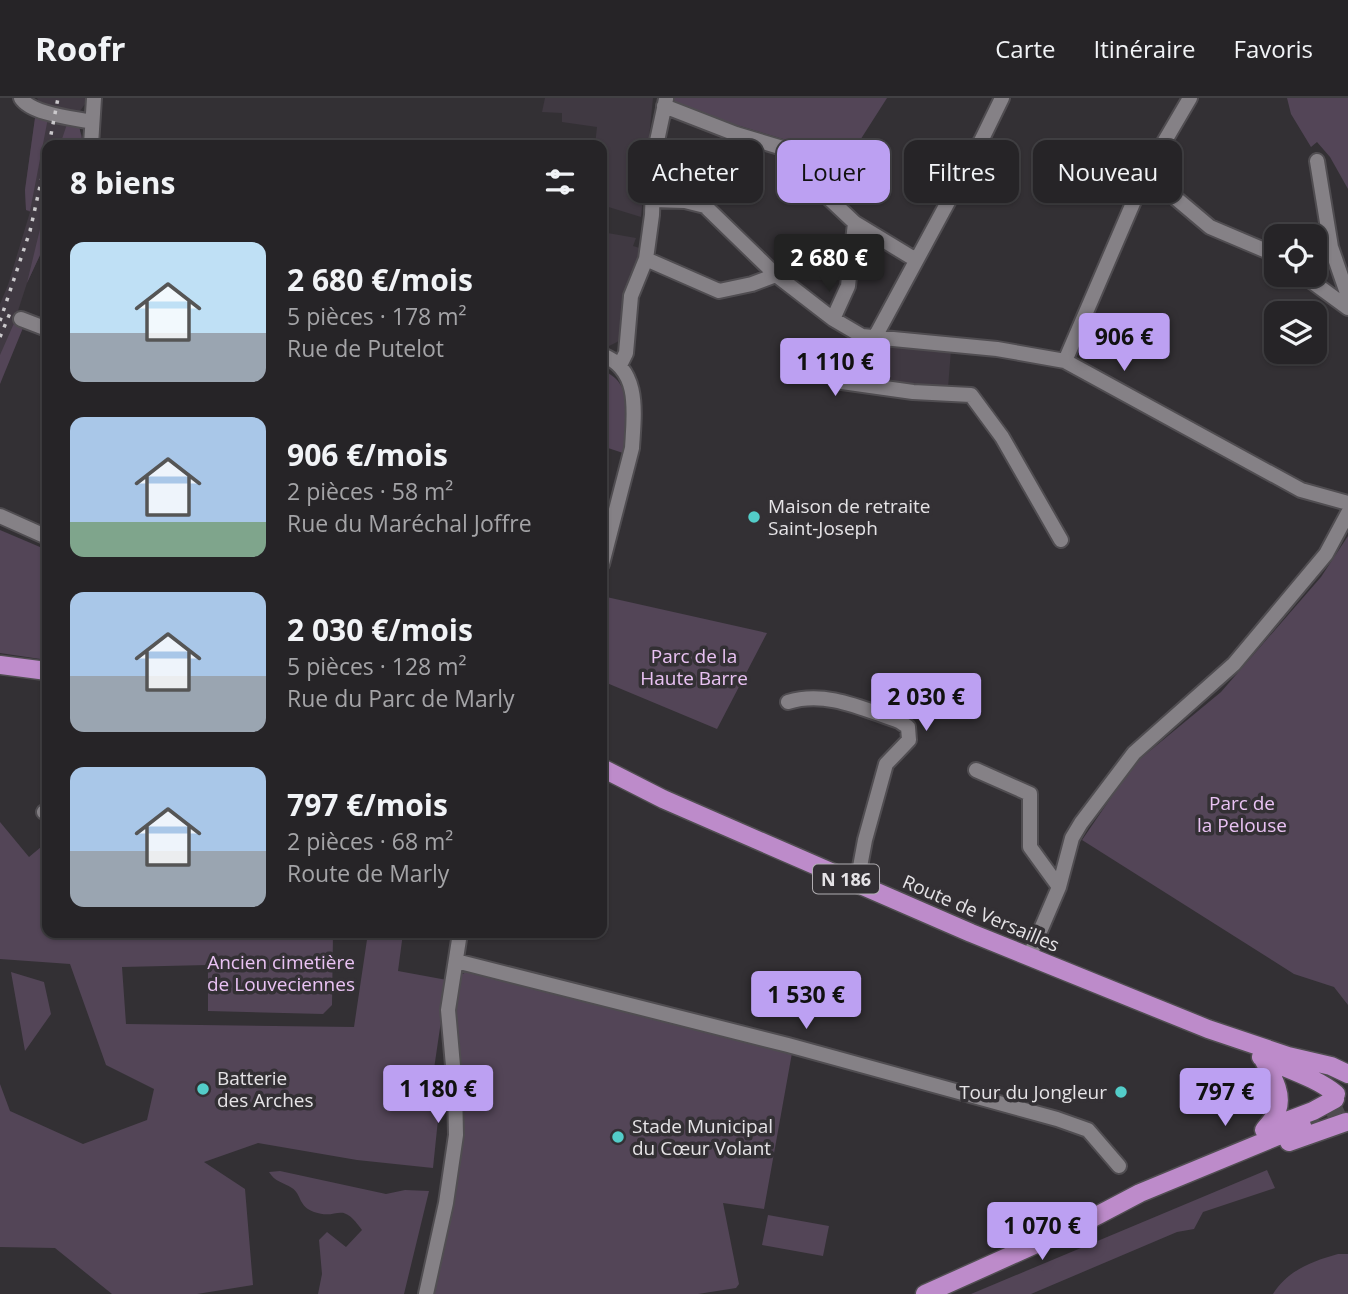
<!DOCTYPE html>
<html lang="fr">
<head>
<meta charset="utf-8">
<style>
	:root { --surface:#262427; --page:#323033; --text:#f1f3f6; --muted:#a4a4a7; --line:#424144; --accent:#bca0f2 }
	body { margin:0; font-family:"Open Sans",sans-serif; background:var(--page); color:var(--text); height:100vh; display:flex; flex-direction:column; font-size:26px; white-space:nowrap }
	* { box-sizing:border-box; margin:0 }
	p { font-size:23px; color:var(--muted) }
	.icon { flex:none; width:38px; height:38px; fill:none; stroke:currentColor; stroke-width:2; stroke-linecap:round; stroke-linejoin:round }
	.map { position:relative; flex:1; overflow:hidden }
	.panel { position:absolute; left:42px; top:42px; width:565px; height:798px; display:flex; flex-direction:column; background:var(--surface); border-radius:14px; box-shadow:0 2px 5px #0004,0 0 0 2px var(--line) }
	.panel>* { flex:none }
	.banner { position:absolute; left:628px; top:42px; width:614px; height:63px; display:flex; gap:14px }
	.controls { position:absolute; left:1264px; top:126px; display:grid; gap:14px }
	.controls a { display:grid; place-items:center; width:63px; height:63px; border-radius:14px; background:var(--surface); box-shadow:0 2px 5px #0004,0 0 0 2px var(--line); font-size:35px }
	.price { position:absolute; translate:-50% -60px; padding:0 16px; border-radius:7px; background:var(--accent); color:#111; font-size:23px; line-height:46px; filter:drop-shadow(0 2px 4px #0008) }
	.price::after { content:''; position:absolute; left:50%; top:42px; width:21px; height:16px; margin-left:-10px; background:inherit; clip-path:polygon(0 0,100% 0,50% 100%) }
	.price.current { background:#222; color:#fff }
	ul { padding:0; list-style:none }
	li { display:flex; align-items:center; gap:21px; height:175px; padding:0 28px }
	li span { display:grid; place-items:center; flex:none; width:196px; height:140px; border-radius:14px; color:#555 }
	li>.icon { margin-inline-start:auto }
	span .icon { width:84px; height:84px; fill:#fffc; stroke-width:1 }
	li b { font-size:30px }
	h2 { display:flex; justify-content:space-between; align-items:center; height:84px; padding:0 28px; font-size:30px }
	.tag { padding:0 24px; border-radius:14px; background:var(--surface); box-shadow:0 2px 5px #0004,0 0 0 2px var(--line); font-size:24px; line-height:63px }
	.tag.current { background:var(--accent); color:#111 }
	header { display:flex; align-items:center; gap:42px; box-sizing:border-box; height:98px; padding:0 35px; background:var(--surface); border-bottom:2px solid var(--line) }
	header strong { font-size:33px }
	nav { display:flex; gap:38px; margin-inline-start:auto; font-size:24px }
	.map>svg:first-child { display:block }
	.built { fill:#403942 }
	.green { fill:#534557 }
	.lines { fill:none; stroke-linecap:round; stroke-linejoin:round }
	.major-tunnel { stroke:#4e4b4f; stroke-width:18; stroke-dasharray:18 9; stroke-linecap:butt }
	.minor-casing { stroke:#504d51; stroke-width:18 }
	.major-casing { stroke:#504d51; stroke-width:21 }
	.minor { stroke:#858186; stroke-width:14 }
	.major { stroke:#bd8bca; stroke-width:18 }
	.rail { stroke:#cac8cb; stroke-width:3.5; stroke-dasharray:3.5 7; stroke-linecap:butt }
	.poi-dot { fill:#53cdc9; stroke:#333034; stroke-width:2.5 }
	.labels { text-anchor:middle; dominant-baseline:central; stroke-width:7; stroke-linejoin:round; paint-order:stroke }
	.shield { fill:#333034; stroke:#b0adb1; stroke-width:2 }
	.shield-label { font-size:18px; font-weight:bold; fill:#e5e3e6 }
	.poi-label { font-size:19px; fill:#e5e3e6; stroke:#333034; text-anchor:start }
	.park-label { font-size:19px; fill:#e9c2f3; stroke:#333034 }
	.street-label { font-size:19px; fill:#e5e3e6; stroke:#333034 }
</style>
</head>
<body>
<header>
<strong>Roofr</strong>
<nav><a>Carte</a><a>Itinéraire</a><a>Favoris</a></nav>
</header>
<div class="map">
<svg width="1348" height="1196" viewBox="0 0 1348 1196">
	<rect width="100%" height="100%" fill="#333034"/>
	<!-- built -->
	<path class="built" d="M37,0H86L85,6L80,13L69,14L83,39V47H47V142L27,185L15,222L0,286V206L8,187L30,114L26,112L25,92L35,20H48Z
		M545,0H653L641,119L602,107V47H595L597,29L562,24V15L542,14Z
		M602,134L636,140L633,148L643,151L627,202L619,243L605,250L602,249Z
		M869,244L951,252L948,290L852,284L850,279Z"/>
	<!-- green -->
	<path class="green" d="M675,0H887L843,69L800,46L673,8Z
		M1287,0H1348V91L1330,59L1317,44L1311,49L1291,16Z
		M35,20H48L30,113L26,112L25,92Z
		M68,23L79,27L83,47H60Z
		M47,102V142L27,185Z
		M15,223L25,225L0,286V257Z
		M602,271C608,275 616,279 620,286C629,298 625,340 623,355L605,349L603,360Z
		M0,432L47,452V562L0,555Z
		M1348,438V907L1334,889L1294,876L1082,742L1134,666L1221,594L1321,479Z
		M602,498L767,535L717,631L602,583Z
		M0,724L29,759L47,744V835H333L332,907L323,916L208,913V867L122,869L126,926L354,929L368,835H403L398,873L447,882L434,971L443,973L433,1070L357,1062L258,1045L204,1064L245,1091L253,1187L197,1196H112L55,1150L0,1149V986L10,1013L83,1046L147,1022L154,991L106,967L70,866L0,861Z
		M469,873L792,955L764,1111L723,1105L739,1186L736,1190L698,1196H434L450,1113L454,917L460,877Z
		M11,874L44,884L51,916L25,953Z
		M1267,1072L1275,1090L1203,1114L1194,1131L1177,1134L1031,1196H971Z
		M280,1073L386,1096L405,1092L429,1093L404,1196H318L322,1176L319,1142L327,1134L346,1149L362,1132C340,1101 339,1123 314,1114C298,1108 302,1097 292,1090C283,1084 275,1084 269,1074Z
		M768,1117L829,1128L823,1158L762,1147Z
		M1338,1156H1348V1196H1273C1287,1173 1312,1163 1338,1156Z"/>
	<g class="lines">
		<!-- major-tunnel -->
		<path class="major-tunnel" d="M1302,1028L1348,1007"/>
		<!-- minor casing -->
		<g class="minor-casing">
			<path id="minor" d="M21,0C31,16 73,20 92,24
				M664,8L736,36L796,54L821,67L818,90L855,125L848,188L833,221
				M91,47L94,0
				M1317,63L1331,149L1348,198
				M1146,75L1210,129L1276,157
				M653,102L685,103L705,108L776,177L833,221L862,238L997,251L1065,263L1301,392L1348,405
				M855,125L916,162
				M646,161L719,193L752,186L776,177
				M1303,177L1348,210
				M21,221L47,231
				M862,238L842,284L913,294L971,297L1002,339L1061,442
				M875,239L982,41L1002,0
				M602,257C641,271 634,316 632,350L602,466
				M1065,263L1146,75L1190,0
				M620,267L626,255L631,198L646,161L652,117L654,57L666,1
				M0,418L47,439
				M788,604C826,592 863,611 899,623L908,629L909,642L886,666L865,742L857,785
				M976,672L1030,696V749L1059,789
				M44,714L47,715
				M1029,859L1059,789L1072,740L1081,725L1134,655L1234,566L1326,456L1348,415
				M456,863L788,947L1057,1021L1088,1032L1119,1068
				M426,1196L446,1105L456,1037L455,990L448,912L460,835"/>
		</g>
		<!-- major casing -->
		<g class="major-casing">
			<path id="major" d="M0,567L47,573
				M602,670L663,701L971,835L1208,931L1288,958L1331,968L1348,976
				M1261,959C1286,971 1315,979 1336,996
				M1262,959C1270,975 1284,994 1277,1013C1275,1020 1268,1027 1264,1032
				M1284,1024L1313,1013L1335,1001
				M1289,1044L1346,1024
				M925,1196L1083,1125L1140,1095L1302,1028"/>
		</g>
		<!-- minor -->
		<use href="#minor" class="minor"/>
		<!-- major -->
		<use href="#major" class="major"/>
		<!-- rail -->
		<path class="rail" d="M49,47L58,0
			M0,223L30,133L47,57
			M0,239L10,215"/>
	</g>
	<!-- markers -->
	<g class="poi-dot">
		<circle cx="754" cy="419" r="7"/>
		<circle cx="203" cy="991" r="7"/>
		<circle cx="1121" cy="994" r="7"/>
		<circle cx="618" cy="1039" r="7"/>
	</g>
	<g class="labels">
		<!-- shield labels -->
		<rect class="shield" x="813" y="766.5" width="66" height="29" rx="5"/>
		<g class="shield-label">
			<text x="846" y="781">N 186</text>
		</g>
		<!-- poi labels -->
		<g class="poi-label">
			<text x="768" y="408">Maison de retraite<tspan x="768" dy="22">Saint-Joseph</tspan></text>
			<text x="217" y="980">Batterie<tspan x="217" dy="22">des Arches</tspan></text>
			<text x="1107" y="994" text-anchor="end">Tour du Jongleur</text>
			<text x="632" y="1028">Stade Municipal<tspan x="632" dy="22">du Cœur Volant</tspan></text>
		</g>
		<!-- park labels -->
		<g class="park-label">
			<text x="694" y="558">Parc de la<tspan x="694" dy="22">Haute Barre</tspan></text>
			<text x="1242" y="705">Parc de<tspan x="1242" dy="22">la Pelouse</tspan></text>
			<text x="281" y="864">Ancien cimetière<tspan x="281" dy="22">de Louveciennes</tspan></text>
		</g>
		<!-- street labels -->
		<g class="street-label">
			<text transform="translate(981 815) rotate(23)">Route de Versailles</text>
		</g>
	</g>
</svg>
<div class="controls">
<a><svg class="icon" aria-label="locate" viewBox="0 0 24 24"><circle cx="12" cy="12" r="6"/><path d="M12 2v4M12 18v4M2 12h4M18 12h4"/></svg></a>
<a><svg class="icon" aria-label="layers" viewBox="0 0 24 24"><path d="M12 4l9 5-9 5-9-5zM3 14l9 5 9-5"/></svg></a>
</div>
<b class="price current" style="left:829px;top:196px">2 680 €</b>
<b class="price" style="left:1124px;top:275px">906 €</b>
<b class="price" style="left:835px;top:300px">1 110 €</b>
<b class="price" style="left:926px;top:635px">2 030 €</b>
<b class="price" style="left:806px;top:933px">1 530 €</b>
<b class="price" style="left:438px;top:1027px">1 180 €</b>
<b class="price" style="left:1225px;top:1030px">797 €</b>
<b class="price" style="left:1042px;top:1164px">1 070 €</b>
<div class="banner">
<a class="tag">Acheter</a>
<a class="tag current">Louer</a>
<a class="tag">Filtres</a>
<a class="tag">Nouveau</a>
</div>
<section class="panel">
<h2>8 biens<svg class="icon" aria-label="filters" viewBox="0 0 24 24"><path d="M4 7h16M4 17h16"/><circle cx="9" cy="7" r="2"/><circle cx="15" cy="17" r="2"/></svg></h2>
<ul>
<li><span style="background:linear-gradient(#bfe0f5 65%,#9aa5b1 0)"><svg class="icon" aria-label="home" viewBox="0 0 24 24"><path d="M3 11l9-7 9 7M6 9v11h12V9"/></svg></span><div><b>2 680 €/mois</b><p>5 pièces · 178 m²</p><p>Rue de Putelot</p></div></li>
<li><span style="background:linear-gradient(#a9c7e8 75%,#7fa58c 0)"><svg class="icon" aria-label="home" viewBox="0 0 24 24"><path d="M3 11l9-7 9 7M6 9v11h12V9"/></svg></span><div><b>906 €/mois</b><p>2 pièces · 58 m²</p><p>Rue du Maréchal Joffre</p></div></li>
<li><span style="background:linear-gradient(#a9c7e8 60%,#9aa5b1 0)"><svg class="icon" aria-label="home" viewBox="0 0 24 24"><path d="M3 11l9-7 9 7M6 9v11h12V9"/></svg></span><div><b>2 030 €/mois</b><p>5 pièces · 128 m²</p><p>Rue du Parc de Marly</p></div></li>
<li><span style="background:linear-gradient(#a9c7e8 60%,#9aa5b1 0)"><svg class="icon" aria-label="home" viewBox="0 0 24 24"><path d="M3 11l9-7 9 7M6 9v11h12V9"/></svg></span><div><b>797 €/mois</b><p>2 pièces · 68 m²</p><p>Route de Marly</p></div></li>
</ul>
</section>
</div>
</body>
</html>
